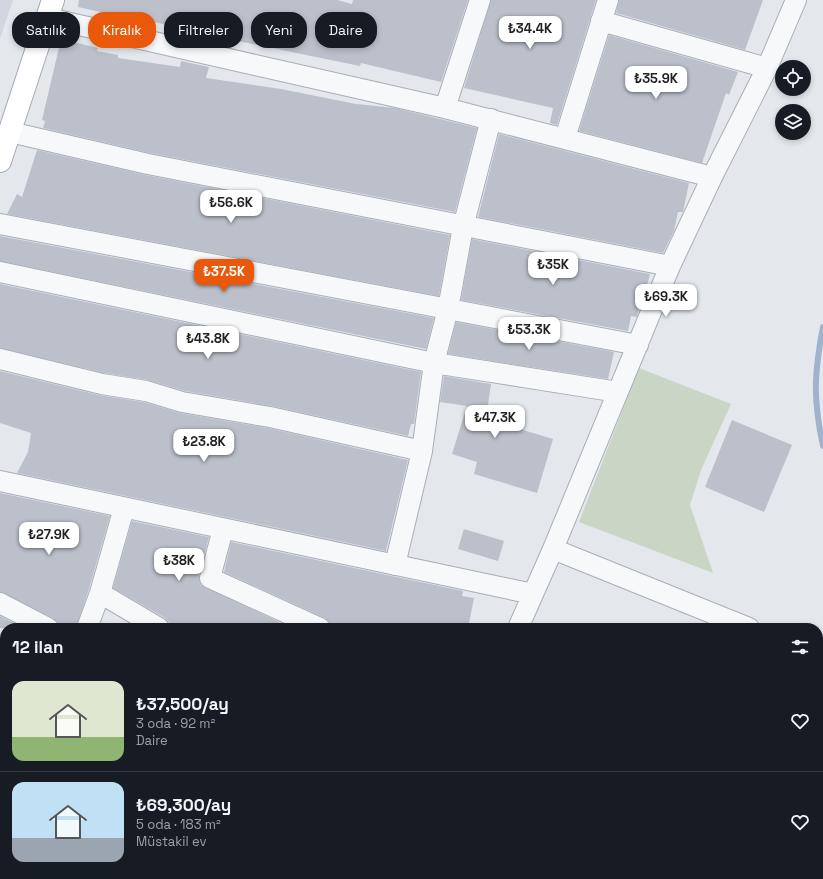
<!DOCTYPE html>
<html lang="tr">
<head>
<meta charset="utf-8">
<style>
	:root { --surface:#171b24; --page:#242831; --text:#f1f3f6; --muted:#9ea1a6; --line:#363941; --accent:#ea580c }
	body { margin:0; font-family:"Space Grotesk",sans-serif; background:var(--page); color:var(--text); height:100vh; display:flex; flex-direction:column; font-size:15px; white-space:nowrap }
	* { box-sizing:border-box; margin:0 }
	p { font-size:13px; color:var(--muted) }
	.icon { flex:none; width:22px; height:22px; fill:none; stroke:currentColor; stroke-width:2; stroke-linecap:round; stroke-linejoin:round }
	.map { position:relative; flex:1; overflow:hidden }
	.panel { position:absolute; left:0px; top:623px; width:823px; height:256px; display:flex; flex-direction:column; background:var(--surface); border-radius:16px 16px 0 0; box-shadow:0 2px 6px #0003 }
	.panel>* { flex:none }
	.banner { position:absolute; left:12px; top:12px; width:400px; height:36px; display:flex; gap:8px }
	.fabs { position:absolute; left:775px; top:60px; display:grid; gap:8px }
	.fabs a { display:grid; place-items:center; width:36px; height:36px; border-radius:50%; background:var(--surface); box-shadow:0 2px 6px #0003; font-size:20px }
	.price { position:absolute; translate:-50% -34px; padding:0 9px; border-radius:8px; background:#fff; color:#222; font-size:13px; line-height:26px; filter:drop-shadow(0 1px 2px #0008) }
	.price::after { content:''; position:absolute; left:50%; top:24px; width:12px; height:9px; margin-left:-6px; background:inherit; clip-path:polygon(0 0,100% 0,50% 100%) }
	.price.active { background:var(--accent); color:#fff }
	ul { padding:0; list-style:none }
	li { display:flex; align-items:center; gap:12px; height:100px; padding:0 12px }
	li+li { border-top:1px solid var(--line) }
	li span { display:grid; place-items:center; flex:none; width:112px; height:80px; border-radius:12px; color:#555 }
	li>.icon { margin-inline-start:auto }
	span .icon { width:48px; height:48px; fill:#fffc; stroke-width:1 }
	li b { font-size:17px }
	h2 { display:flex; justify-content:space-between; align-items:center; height:48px; padding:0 12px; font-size:17px }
	.tag { padding:0 14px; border-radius:16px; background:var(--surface); box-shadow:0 2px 6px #0003; font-size:14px; line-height:36px }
	.tag.active { background:var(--accent); color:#fff }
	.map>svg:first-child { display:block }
	.built { fill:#d2d6de }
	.green { fill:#c9d6c5 }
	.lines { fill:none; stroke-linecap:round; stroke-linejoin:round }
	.stream { stroke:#9fb4cc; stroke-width:6 }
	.building { fill:#bbc0ca }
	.minor-casing { stroke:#a9aeb7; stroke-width:22 }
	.major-casing { stroke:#a3abb8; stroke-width:24 }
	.minor { stroke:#f7f8fa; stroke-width:20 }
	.major { stroke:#fff; stroke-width:22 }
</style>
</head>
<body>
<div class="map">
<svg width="823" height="879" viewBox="0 0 823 879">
	<rect width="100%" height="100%" fill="#e4e7ec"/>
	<!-- built -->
	<path class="built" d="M0,0H13L0,39Z"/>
	<!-- green -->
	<path class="green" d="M639,368L731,404L701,470L690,505L713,573L579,522Z"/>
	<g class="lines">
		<!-- stream -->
		<path class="stream" d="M823,327C814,374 813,399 823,446"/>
	</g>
	<!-- building -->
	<path class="building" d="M79,0H337L352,4L353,0H468L441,82L361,63L360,66L213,36L133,17L132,19L78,7Z
		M491,0H596L557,125L550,123L553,108L464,88Z
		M619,0H763L745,50L616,13Z
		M609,35L738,72L729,95L726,93L702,163L579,131Z
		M61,39L98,48L97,51L118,55V58L180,67L181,61L209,67L206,78L281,89L356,104L395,108L477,128L455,212L150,153L43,128L45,121L42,120Z
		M499,134L689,183L683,212H678L674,231L663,253L478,217Z
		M37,150L146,175L450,235L439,296L7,214L17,194L22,197Z
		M0,236L434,318L426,349L0,261Z
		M472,239L650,274L643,300L642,305L640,304L637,317L631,316L628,331L461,300Z
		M0,284L421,372L414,424H411L408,436L272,406L185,391L148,380L104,373L0,348Z
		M456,322L614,352L608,379L448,354Z
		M0,371L99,395L143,402L180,413L268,428L408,460L386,551L17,473L28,452L31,433L0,423Z
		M444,376L491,384L486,419L553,439L537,493L474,474L477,462L452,454L467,406L440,402Z
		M732,420L792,445L764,512L705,487Z
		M0,493L110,516L89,589L76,628H63L59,626L53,618L0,592Z
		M132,521L209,537L199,575L201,585L292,628H170L169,622L165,618L113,588Z
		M464,529L504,541L498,561L458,549Z
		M231,542L463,591L462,596L474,598L468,628H335L331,626L325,618L224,572Z
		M0,616L23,628H0Z"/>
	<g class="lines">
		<!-- minor casing -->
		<g class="minor-casing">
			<path id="minor" d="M48,18L445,108L712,177
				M601,21L767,68
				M445,108L480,0
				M10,132L148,164L670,266
				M565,138L608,0
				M0,224L638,345
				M0,272L434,363L618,392
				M0,359L102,384L146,391L182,402L270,417L422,451L434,363L448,309L463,227L491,119
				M0,481L533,594
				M223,529L210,578L320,628
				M553,549L749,628
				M395,565L422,451
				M100,593L159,628
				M0,603L48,628
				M87,628L100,593L124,508
				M518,628L553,549L670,266L712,177L767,68L796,0
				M818,656L823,658
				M0,708L5,711
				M0,812L5,815
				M104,874L112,879
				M288,874L297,879
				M396,879L398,874"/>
		</g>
		<!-- major casing -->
		<g class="major-casing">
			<path id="major" d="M0,161L53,0"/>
		</g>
		<!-- minor -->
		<use href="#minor" class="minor"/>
		<!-- major -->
		<use href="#major" class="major"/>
	</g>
</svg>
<div class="fabs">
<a><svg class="icon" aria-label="locate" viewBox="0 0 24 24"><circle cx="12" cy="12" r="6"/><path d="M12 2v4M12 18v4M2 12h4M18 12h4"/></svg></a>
<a><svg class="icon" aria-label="layers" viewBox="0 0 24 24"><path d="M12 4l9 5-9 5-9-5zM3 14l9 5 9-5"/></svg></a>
</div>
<b class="price" style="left:530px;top:50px">₺34.4K</b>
<b class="price" style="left:656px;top:100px">₺35.9K</b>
<b class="price" style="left:231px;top:224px">₺56.6K</b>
<b class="price" style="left:553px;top:286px">₺35K</b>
<b class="price active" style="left:224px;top:293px">₺37.5K</b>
<b class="price" style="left:666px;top:318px">₺69.3K</b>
<b class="price" style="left:529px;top:351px">₺53.3K</b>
<b class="price" style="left:208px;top:360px">₺43.8K</b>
<b class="price" style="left:495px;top:439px">₺47.3K</b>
<b class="price" style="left:204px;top:463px">₺23.8K</b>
<b class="price" style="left:49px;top:556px">₺27.9K</b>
<b class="price" style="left:179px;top:582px">₺38K</b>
<div class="banner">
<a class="tag">Satılık</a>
<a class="tag active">Kiralık</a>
<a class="tag">Filtreler</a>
<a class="tag">Yeni</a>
<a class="tag">Daire</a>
</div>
<section class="panel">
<h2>12 ilan<svg class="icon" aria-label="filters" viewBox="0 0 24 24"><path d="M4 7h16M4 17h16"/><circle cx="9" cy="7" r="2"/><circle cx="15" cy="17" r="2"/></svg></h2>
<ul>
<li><span style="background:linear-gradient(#dfe7d0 70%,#8fb573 0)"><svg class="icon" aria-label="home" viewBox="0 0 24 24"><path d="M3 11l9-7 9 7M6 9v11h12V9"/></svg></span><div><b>₺37,500/ay</b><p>3 oda · 92 m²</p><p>Daire</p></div><svg class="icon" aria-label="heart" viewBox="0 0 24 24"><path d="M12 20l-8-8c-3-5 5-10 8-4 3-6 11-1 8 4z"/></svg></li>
<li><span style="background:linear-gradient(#bfe0f5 70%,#9aa5b1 0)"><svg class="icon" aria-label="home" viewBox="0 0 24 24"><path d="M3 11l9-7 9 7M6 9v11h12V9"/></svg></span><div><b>₺69,300/ay</b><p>5 oda · 183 m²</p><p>Müstakil ev</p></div><svg class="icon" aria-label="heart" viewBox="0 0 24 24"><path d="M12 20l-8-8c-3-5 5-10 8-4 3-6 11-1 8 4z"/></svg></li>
</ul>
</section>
</div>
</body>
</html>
